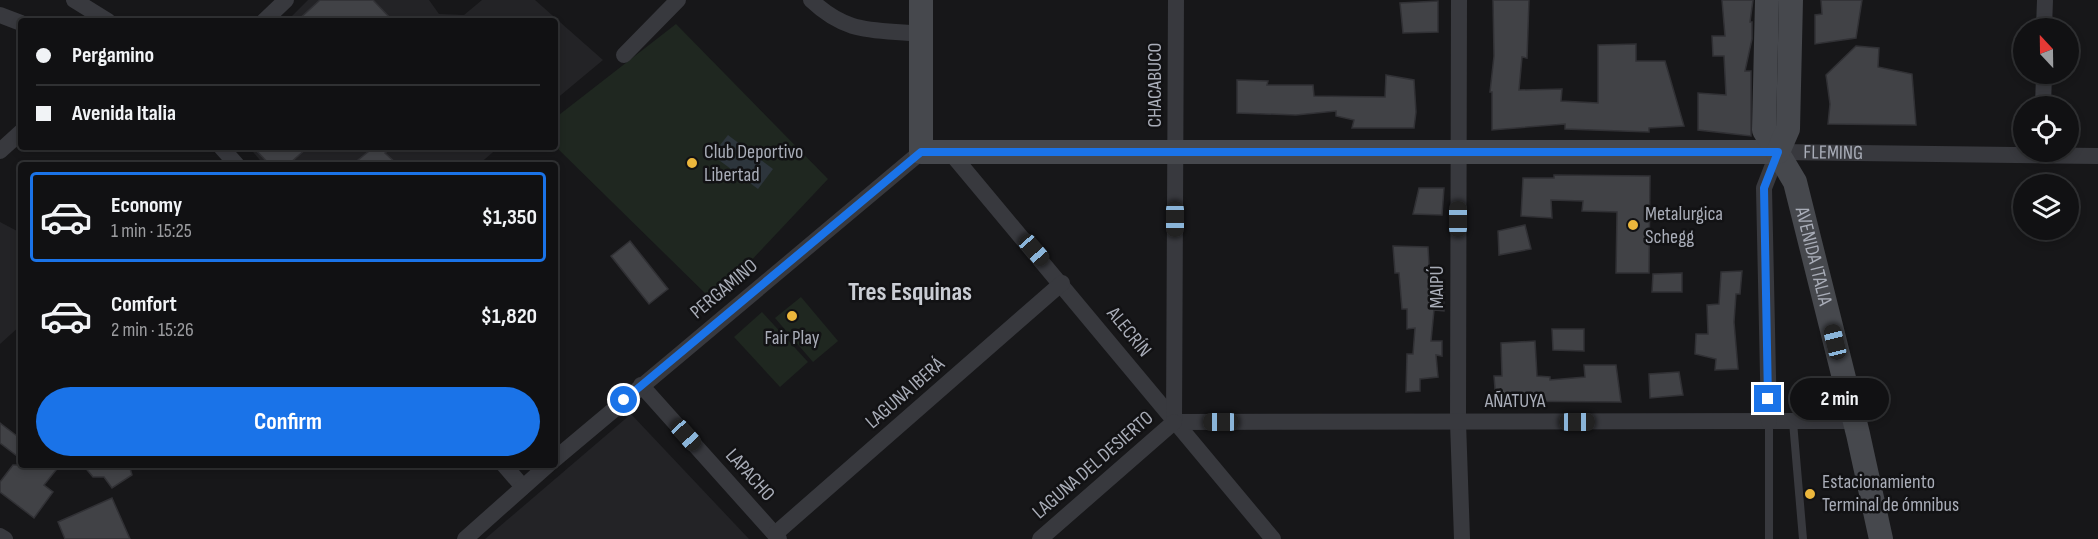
<!DOCTYPE html>
<html lang="en">
<head>
<meta charset="utf-8">
<style>
	:root { --surface:#111113; --page:#1e1f21; --text:#f1f3f6; --muted:#9c9da0; --line:#303133; --accent:#1a73e8 }
	body { margin:0; font-family:"Sofia Sans Condensed",sans-serif; background:var(--page); color:var(--text); height:100vh; display:flex; flex-direction:column; font-size:22px; white-space:nowrap }
	* { box-sizing:border-box; margin:0 }
	p { font-size:20px; color:var(--muted) }
	.icon { flex:none; width:33px; height:33px; fill:none; stroke:currentColor; stroke-width:2; stroke-linecap:round; stroke-linejoin:round }
	.map { position:relative; flex:1; overflow:hidden }
	.details { position:absolute; left:18px; top:162px; width:540px; height:306px; display:flex; flex-direction:column; background:var(--surface); border-radius:6px; box-shadow:0 3px 9px #0003,0 0 0 2px var(--line) }
	.details>* { flex:none }
	.guide { position:absolute; left:18px; top:18px; width:540px; height:132px; border-radius:6px; box-shadow:0 3px 9px #0003,0 0 0 2px var(--line); display:grid; align-content:center; height:132px; padding:0 18px; background:var(--surface) }
	.needle { width:39px; rotate:338deg }
	.buttons { position:absolute; left:2013px; top:18px; display:grid; gap:12px }
	.buttons a { display:grid; place-items:center; width:66px; height:66px; border-radius:50%; background:var(--surface); box-shadow:0 3px 9px #0003,0 0 0 2px var(--line); font-size:30px }
	.end { position:absolute; width:27px; height:27px; margin:-14px; border:8px solid #1a73e8; background:#fff; box-shadow:0 0 0 3px #fff }
	.from { border-radius:50% }
	.bubble { position:absolute; height:42px; border-radius:21px; background:var(--surface); box-shadow:0 3px 9px #0003,0 0 0 2px var(--line); font-size:20px; font-weight:700; line-height:42px; text-align:center }
	.car { position:absolute; width:18px; height:36px; margin:-18px -9px; border-radius:8px; box-shadow:0 0 4px 2px #0007; background:linear-gradient(#222 24%,#8ab4d8 0 40%,#222 0 76%,#8ab4d8 0 86%,#222 0) }
	.guide b { display:flex; align-items:center; gap:21px; height:57px; font-size:22px }
	.guide b+b { border-top:2px solid var(--line) }
	.guide i { width:15px; height:15px; background:var(--text) }
	ul { padding:10px 0 0; list-style:none }
	li { display:flex; align-items:center; gap:18px; height:90px; margin:0 12px 9px; padding:0 6px; border:3px solid transparent; border-radius:6px }
	li div { flex:1 }
	li b { display:block; font-size:22px }
	li em { font-style:normal; font-weight:700 }
	li.selected { border-color:var(--accent) }
	li>.icon { width:54px; height:54px; stroke-width:1.5 }
	.action { display:flex; gap:12px; margin-top:auto; padding:12px 18px }
	.action a { flex:1; height:69px; border-radius:36px; background:var(--accent); color:#fff; font-size:24px; font-weight:700; line-height:69px; text-align:center }
	.map>svg:first-child { display:block }
	.built { fill:#232326 }
	.green { fill:#1f2720 }
	.water { fill:#2d353c }
	.building { fill:#414246; stroke:#313135; stroke-width:1.5 }
	.lines { fill:none; stroke-linecap:round; stroke-linejoin:round }
	.lane { stroke:#38393e; stroke-width:8 }
	.street { stroke:#38393e; stroke-width:16 }
	.secondary { stroke:#46484d; stroke-width:24 }
	.route { stroke:#1a73e8; stroke-width:8 }
	.poi-dot { fill:#ecb73c; stroke:#121214; stroke-width:2 }
	.labels { text-anchor:middle; dominant-baseline:central; stroke-width:5; stroke-linejoin:round; paint-order:stroke }
	.street-label { font-size:20px; fill:#a9adb8; stroke:#121214 }
	.poi-label { font-size:20px; fill:#a9adb8; stroke:#121214; text-anchor:start }
	.district-label { font-size:26px; font-weight:bold; fill:#cacdd4; stroke:#121214 }
</style>
</head>
<body>
<div class="map">
<svg width="2098" height="539" viewBox="0 0 2098 539">
	<rect width="100%" height="100%" fill="#171719"/>
	<g class="built">
		<polygon points="308,0 429,0 439,14 464,15 482,0 535,0 603,60 555,100 555,21 287,21"/>
		<polygon points="249,147 499,147 478,165 264,165"/>
		<polygon points="0,222 21,233 21,325 0,344"/>
		<polygon points="631,414 749,539 485,539"/>
	</g>
	<g class="green">
		<polygon points="676,24 828,179 713,301 555,146 555,118"/>
		<polygon points="801,297 838,341 813,362 775,318"/>
		<polygon points="762,312 808,362 780,387 734,337"/>
	</g>
	<polygon class="water" points="728,135 773,169 758,189 712,155"/>
	<g class="building">
		<polygon points="320,0 373,0 393,21 297,21"/>
		<polygon points="1493,0 1529,0 1527,58 1522,57 1519,90 1562,89 1561,101 1598,103 1598,45 1636,44 1636,61 1665,61 1684,126 1649,128 1649,132 1565,129 1565,124 1492,130 1492,92 1490,92 1494,56"/>
		<polygon points="1722,0 1753,0 1750,22 1752,22 1752,39 1745,71 1751,71 1751,136 1698,130 1698,93 1726,95 1724,56 1713,56 1712,36 1725,36"/>
		<polygon points="1821,0 1862,0 1856,38 1815,44 1815,15 1822,14"/>
		<polygon points="1438,1 1438,32 1403,33 1400,3"/>
		<polygon points="1856,46 1879,48 1878,67 1912,74 1916,125 1828,124 1830,104 1826,75"/>
		<polygon points="1386,75 1414,80 1416,112 1414,128 1352,128 1354,120 1336,116 1336,111 1296,115 1237,113 1237,80 1268,81 1267,85 1313,85 1314,96 1385,97"/>
		<polygon points="253,147 308,147 288,165 270,165"/>
		<polygon points="374,147 393,147 385,153 398,165 352,165"/>
		<polygon points="1554,175 1650,176 1649,273 1616,273 1617,212 1582,211 1583,201 1551,200 1552,218 1521,216 1523,178 1554,178"/>
		<polygon points="1419,188 1444,188 1442,215 1413,214"/>
		<polygon points="1525,225 1531,249 1499,255 1498,231"/>
		<polygon points="630,241 668,289 649,304 611,256"/>
		<polygon points="1393,246 1428,247 1430,283 1443,282 1444,311 1434,310 1431,341 1442,341 1442,356 1436,355 1438,377 1420,379 1420,391 1406,392 1407,354 1413,354 1415,328 1407,329 1407,309 1402,309 1399,273 1395,273"/>
		<polygon points="1742,271 1740,294 1736,294 1734,322 1738,369 1715,370 1716,359 1695,354 1696,334 1708,334 1707,305 1719,304 1721,272"/>
		<polygon points="1682,273 1682,292 1652,292 1653,274"/>
		<polygon points="1552,329 1584,329 1584,351 1553,350"/>
		<polygon points="1535,341 1537,376 1550,377 1550,380 1585,377 1584,365 1616,365 1621,402 1496,401 1494,376 1502,376 1501,343"/>
		<polygon points="1679,372 1683,395 1650,398 1649,374"/>
		<polygon points="0,423 21,439 21,459 0,443"/>
		<polygon points="13,465 60,465 44,485 53,492 34,518 0,492 0,482"/>
		<polygon points="83,465 129,465 132,475 112,488 104,477 93,477"/>
		<polygon points="112,498 130,539 65,539 58,522"/>
	</g>
	<g class="lines">
		<g class="lane">
			<polyline points="1769,422 1769,539"/>
			<polyline points="1793,422 1803,539"/>
		</g>
		<g class="street">
			<polyline points="74,0 108,21"/>
			<path d="M811,0C848,35 873,29 921,34"/>
			<polyline points="1459,0 1458,422 1462,539"/>
			<polyline points="0,15 21,23"/>
			<polyline points="264,21 286,0"/>
			<polyline points="2044,28 2045,0"/>
			<polyline points="624,55 678,0"/>
			<polyline points="2043,106 2044,74"/>
			<polyline points="221,147 237,165"/>
			<polyline points="0,151 21,132"/>
			<polyline points="950,152 1273,539"/>
			<polyline points="641,385 779,539"/>
			<polyline points="1174,422 1855,421"/>
			<polyline points="1174,422 1176,0"/>
			<path id="s1" d="M1769,422L1764,188L1778,152L2098,156"/>
			<polyline points="555,459 921,152"/>
			<polyline points="504,465 523,487"/>
			<polyline points="775,534 1062,283"/>
			<polyline points="0,536 5,539"/>
			<polyline points="465,539 548,465"/>
			<polyline points="1040,539 1174,422"/>
		</g>
		<g class="secondary">
			<polyline points="921,0 921,152 1778,152"/>
			<path id="s2" d="M1767,0L1764,130L1795,182L1858,434L1881,539"/>
			<polyline points="1778,152 1788,129 1791,0"/>
		</g>
	</g>
	<g class="lines">
		<polyline class="route" points="624,400 921,152 1778,152 1764,188 1768,399"/>
	</g>
	<g class="poi-dot">
		<circle cx="692" cy="163" r="6"/>
		<circle cx="1633" cy="225" r="6"/>
		<circle cx="792" cy="316" r="6"/>
		<circle cx="1810" cy="494" r="6"/>
	</g>
	<g class="labels">
		<g class="street-label">
			<text transform="translate(1155 85) rotate(-90)">CHACABUCO</text>
			<text stroke="none"><textPath href="#s1" startOffset="328">FLEMING</textPath></text>
			<text stroke="none"><textPath href="#s2" startOffset="267">AVENIDA ITALIA</textPath></text>
			<text transform="translate(1437 287) rotate(-90)">MAIPÚ</text>
			<text transform="translate(724 289) rotate(-40)">PERGAMINO</text>
			<text transform="translate(1129 332) rotate(51)">ALECRÍN</text>
			<text transform="translate(905 393) rotate(-41)">LAGUNA IBERÁ</text>
			<text x="1515" y="401">AÑATUYA</text>
			<text transform="translate(1093 465) rotate(-41)">LAGUNA DEL DESIERTO</text>
			<text transform="translate(750 475) rotate(48)">LAPACHO</text>
		</g>
		<g class="poi-label">
			<text x="704" y="152">Club Deportivo<tspan x="704" dy="23">Libertad</tspan></text>
			<text x="1645" y="214">Metalurgica<tspan x="1645" dy="23">Schegg</tspan></text>
			<text x="792" y="338" text-anchor="middle">Fair Play</text>
			<text x="1822" y="482">Estacionamiento<tspan x="1822" dy="23">Terminal de ómnibus</tspan></text>
		</g>
		<g class="district-label">
			<text x="910" y="292">Tres Esquinas</text>
		</g>
	</g>
</svg>
<div class="buttons">
<a><svg class="needle" viewBox="-14 -14 28 28"><path d="M0-13l5 13h-10z" fill="#e53935"/><path d="M0 13l5-13h-10z" fill="#9c9da0"/></svg></a>
<a><svg class="icon" aria-label="locate" viewBox="0 0 24 24"><circle cx="12" cy="12" r="6"/><path d="M12 2v4M12 18v4M2 12h4M18 12h4"/></svg></a>
<a><svg class="icon" aria-label="layers" viewBox="0 0 24 24"><path d="M12 4l9 5-9 5-9-5zM3 14l9 5 9-5"/></svg></a>
</div>
<i class="end from" style="left:624px;top:400px"></i>
<i class="end" style="left:1768px;top:399px"></i>
<div class="bubble" style="left:1790px;top:378px;width:99px">2 min</div>
<i class="car" style="left:1175px;top:219px;rotate:180deg"></i>
<i class="car" style="left:1458px;top:219px;rotate:0deg"></i>
<i class="car" style="left:1034px;top:250px;rotate:139deg"></i>
<i class="car" style="left:1835px;top:342px;rotate:346deg"></i>
<i class="car" style="left:1221px;top:422px;rotate:270deg"></i>
<i class="car" style="left:1577px;top:422px;rotate:90deg"></i>
<i class="car" style="left:686px;top:435px;rotate:138deg"></i>
<div class="guide">
<b><i class="from"></i>Pergamino</b>
<b><i></i>Avenida Italia</b>
</div>
<section class="details">
<ul>
<li class="selected"><svg class="icon" aria-label="car" viewBox="0 0 24 24"><path d="M5 17H2v-5l4-1 3-4h7l3 4 3 1v5h-3M9 17h6M6 11h13"/><circle cx="7" cy="17" r="2"/><circle cx="17" cy="17" r="2"/></svg><div><b>Economy</b><p>1 min · 15:25</p></div><em>$1,350</em></li>
<li><svg class="icon" aria-label="car" viewBox="0 0 24 24"><path d="M5 17H2v-5l4-1 3-4h7l3 4 3 1v5h-3M9 17h6M6 11h13"/><circle cx="7" cy="17" r="2"/><circle cx="17" cy="17" r="2"/></svg><div><b>Comfort</b><p>2 min · 15:26</p></div><em>$1,820</em></li>
</ul>
<div class="action"><a>Confirm</a></div>
</section>
</div>
</body>
</html>
